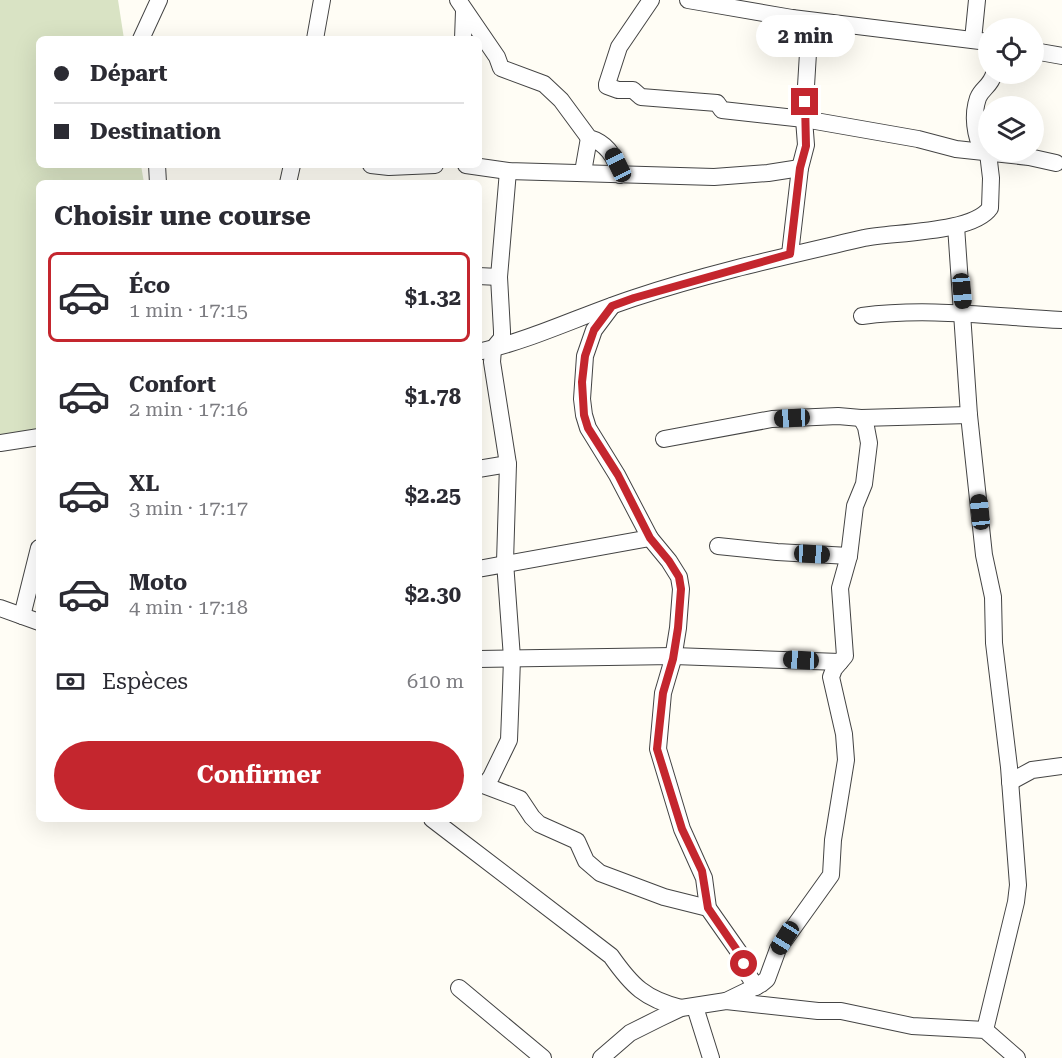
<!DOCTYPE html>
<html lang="fr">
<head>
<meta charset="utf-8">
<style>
	:root { --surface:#fff; --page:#f2f2f3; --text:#2b2b33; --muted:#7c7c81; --line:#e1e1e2; --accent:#c4262e }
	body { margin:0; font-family:"Roboto Serif",serif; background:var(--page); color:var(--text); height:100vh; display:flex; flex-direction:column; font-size:22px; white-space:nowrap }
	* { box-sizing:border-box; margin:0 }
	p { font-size:20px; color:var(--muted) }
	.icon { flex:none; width:33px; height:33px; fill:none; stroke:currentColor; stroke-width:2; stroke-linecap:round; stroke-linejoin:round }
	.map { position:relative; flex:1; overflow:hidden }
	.panel { position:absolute; left:36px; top:180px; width:446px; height:642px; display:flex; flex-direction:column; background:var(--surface); border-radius:9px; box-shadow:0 6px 24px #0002 }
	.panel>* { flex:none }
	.guide { position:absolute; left:36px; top:36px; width:446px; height:132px; border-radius:9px; box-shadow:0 6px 24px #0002; display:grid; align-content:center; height:132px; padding:0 18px; background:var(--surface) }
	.tools { position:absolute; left:978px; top:18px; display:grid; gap:12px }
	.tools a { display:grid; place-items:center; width:66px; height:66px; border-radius:50%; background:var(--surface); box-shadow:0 6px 24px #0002; font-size:30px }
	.end { position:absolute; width:27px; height:27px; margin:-14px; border:8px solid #c4262e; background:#fff; box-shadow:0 0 0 3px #fff }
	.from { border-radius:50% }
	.bubble { position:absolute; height:42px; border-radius:21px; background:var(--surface); box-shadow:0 6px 24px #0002; font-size:20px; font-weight:700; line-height:42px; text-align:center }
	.car { position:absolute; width:18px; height:36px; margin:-18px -9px; border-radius:8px; box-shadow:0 0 4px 2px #0007; background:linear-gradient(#222 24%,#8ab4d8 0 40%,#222 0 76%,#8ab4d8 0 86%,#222 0) }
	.guide b { display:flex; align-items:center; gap:21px; height:57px; font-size:22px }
	.guide b+b { border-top:2px solid var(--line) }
	.guide i { width:15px; height:15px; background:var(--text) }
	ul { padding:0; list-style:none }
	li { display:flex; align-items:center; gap:18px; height:90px; margin:0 12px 9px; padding:0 6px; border:3px solid transparent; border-radius:9px }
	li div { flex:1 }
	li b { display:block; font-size:22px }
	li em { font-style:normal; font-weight:700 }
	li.selected { border-color:var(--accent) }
	li>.icon { width:54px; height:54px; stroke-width:1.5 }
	h2 { padding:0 18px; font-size:27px; line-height:72px }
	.pay { display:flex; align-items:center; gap:15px; height:66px; padding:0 18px; font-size:22px }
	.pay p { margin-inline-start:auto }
	.button { display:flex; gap:12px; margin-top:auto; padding:12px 18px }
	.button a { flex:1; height:69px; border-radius:36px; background:var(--accent); color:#fff; font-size:24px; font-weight:700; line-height:69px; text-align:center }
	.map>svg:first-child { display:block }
	.cemetery { fill:#d9e3c4 }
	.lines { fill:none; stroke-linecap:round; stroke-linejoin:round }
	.minor-casing { stroke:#444; stroke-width:18 }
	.minor { stroke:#fff; stroke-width:16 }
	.route { stroke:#c4262e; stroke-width:8 }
</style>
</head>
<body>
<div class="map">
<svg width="1062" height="1058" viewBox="0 0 1062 1058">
	<rect width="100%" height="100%" fill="#fffdf5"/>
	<polygon class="cemetery" points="0,0 118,0 124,39 39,39 39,165 141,165 144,183 39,183 39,430 0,440"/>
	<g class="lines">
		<defs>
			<g id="minor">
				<path d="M458,0L497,57L501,68L544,84L561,100L589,138C607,143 616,158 620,175"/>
				<polyline points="651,0 619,47 607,84 607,86 618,90 633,90 641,97 717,103 722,110 804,119 918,139 956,149 1029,157 1056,163"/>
				<polyline points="688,0 792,18 988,42"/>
				<polyline points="141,39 159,0"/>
				<polyline points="315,39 322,0"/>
				<polyline points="463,39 464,11"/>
				<polyline points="973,40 977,0"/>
				<polyline points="1034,51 1062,56"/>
				<path d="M983,151C975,136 972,115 978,98C982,88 990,87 994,74"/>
				<polyline points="157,165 158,183"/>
				<polyline points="371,165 389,167 435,165"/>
				<polyline points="466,165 508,171 714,177 768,173 800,168"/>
				<polyline points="583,172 589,138"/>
				<polyline points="288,183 292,165"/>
				<polyline points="956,226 969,415 984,555 993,597 994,643 1009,767 1018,885 1016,902 985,1030"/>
				<polyline points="790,254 800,168 806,145 804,119 808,53 805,37 800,27 792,18"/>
				<polyline points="478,276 499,277"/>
				<polyline points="612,306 594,330 585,356 582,399 584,415 588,428 617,475 650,538 669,561 679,577 681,589 678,628 673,659 663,693 658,749 682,829 704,878 708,908 741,955 749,976 756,987"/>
				<path d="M862,316C929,307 995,317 1062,320"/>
				<path d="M478,352C532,340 582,315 634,298C709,273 787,256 864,238C894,232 973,233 990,208L991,178L988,153"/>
				<polyline points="664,439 772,419 838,416 861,418 969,415"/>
				<polyline points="0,443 39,437"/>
				<polyline points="478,469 508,464"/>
				<polyline points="718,546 777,552 849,556"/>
				<polyline points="478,569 650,538"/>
				<polyline points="0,608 39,622"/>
				<polyline points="22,616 39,548"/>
				<polyline points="478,659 674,656 840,662"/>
				<polyline points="1010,782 1032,770 1062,766"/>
				<polyline points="478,783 520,799 532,817 539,824 577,841 586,861 600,873 664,897 708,908"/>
				<polyline points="485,785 491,777 509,740 511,688 512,658 505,562 508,464 492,362 493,349 502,338 502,331 499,277 508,171"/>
				<path d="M432,819L611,956C632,986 645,999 681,1008"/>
				<polyline points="459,988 543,1058"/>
				<polyline points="726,1001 761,984 767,979 778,949 831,875 833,840 846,760 844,734 831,677 834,669 845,656 840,588 849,556 855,506 864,484 869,443 866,427 861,418"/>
				<polyline points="695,1007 711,1058"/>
				<polyline points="601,1058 630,1033 660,1018 681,1008 726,1001 818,1011 841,1011 912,1026 985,1030 1017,1058"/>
			</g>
		</defs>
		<use href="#minor" class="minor-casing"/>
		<use href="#minor" class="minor"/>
	</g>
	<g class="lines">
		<polyline class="route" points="744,964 741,956 708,908 702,871 682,829 657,749 663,693 673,659 678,628 681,589 679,577 669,561 650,538 618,475 588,428 584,415 582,382 585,356 594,330 612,306 634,298 790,254 800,168 806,146 805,102"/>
	</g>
</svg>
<div class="tools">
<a><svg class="icon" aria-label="locate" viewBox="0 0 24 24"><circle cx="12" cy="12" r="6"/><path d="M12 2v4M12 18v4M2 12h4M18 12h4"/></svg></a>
<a><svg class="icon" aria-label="layers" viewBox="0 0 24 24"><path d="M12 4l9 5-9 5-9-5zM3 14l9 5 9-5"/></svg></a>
</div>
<i class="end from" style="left:744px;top:964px"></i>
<i class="end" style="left:805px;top:102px"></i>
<div class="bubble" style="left:756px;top:15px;width:99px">2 min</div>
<i class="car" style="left:618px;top:165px;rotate:334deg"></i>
<i class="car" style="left:962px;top:291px;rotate:175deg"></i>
<i class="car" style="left:792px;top:418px;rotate:267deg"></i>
<i class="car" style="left:980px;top:512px;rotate:354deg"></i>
<i class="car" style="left:812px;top:554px;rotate:93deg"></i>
<i class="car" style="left:801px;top:660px;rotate:273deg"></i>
<i class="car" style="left:785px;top:938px;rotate:212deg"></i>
<div class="guide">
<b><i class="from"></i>Départ</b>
<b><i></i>Destination</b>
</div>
<section class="panel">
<h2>Choisir une course</h2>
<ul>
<li class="selected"><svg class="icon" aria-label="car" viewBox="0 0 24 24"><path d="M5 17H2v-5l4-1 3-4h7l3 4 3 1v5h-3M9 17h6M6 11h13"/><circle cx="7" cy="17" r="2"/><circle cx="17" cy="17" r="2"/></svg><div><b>Éco</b><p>1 min · 17:15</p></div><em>$1.32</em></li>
<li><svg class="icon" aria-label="car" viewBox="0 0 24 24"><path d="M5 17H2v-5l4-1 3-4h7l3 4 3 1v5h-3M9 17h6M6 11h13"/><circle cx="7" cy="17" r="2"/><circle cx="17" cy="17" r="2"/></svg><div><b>Confort</b><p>2 min · 17:16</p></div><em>$1.78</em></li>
<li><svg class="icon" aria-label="car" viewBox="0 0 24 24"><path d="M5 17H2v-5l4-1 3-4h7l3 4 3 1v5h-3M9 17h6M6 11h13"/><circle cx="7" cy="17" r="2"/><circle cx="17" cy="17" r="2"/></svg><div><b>XL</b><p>3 min · 17:17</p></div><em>$2.25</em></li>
<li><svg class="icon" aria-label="car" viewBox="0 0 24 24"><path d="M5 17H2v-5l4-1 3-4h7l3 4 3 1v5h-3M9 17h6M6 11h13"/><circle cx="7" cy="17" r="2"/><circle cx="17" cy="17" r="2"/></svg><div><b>Moto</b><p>4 min · 17:18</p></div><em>$2.30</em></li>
</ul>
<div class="pay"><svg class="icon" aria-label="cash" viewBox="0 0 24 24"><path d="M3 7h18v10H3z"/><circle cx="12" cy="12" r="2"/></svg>Espèces<p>610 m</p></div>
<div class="button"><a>Confirmer</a></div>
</section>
</div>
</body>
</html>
